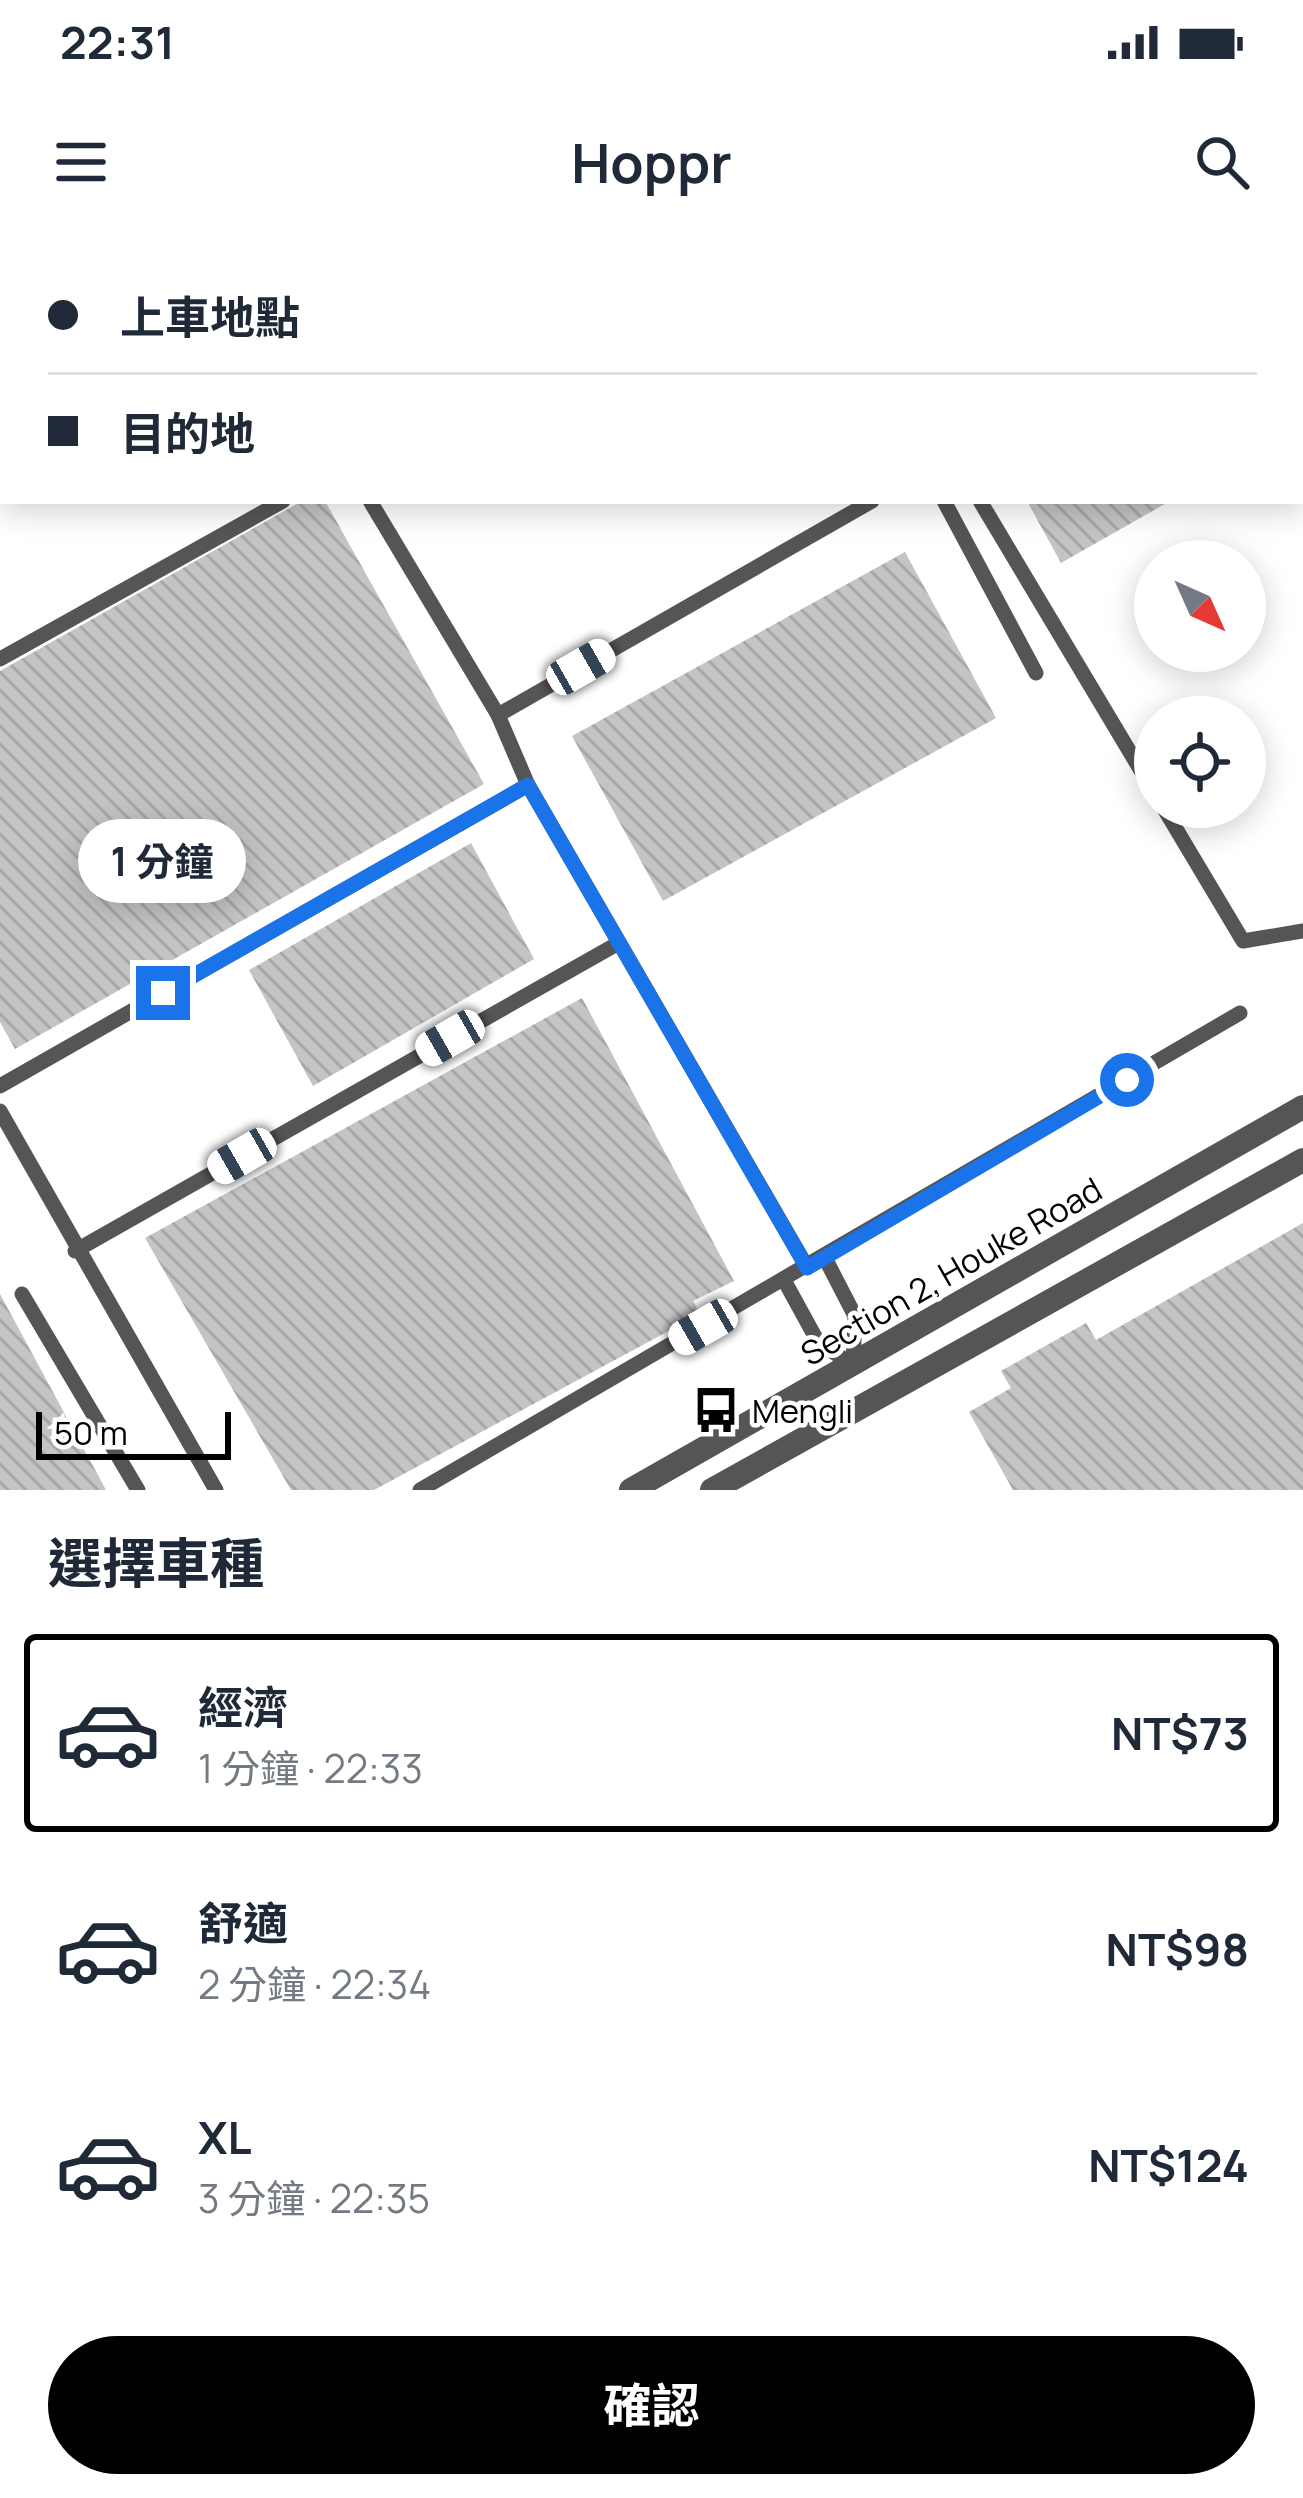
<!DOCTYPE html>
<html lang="zh-TW">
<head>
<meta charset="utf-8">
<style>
	:root { --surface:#fff; --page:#f2f2f3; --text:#1f2937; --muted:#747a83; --line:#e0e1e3; --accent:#000 }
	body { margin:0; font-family:Manrope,"Noto Sans TC",sans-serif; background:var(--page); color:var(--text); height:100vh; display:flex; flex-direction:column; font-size:45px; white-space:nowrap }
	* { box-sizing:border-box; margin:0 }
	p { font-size:39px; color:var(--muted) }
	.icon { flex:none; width:66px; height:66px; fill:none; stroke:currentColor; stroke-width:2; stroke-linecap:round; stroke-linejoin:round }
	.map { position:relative; height:1250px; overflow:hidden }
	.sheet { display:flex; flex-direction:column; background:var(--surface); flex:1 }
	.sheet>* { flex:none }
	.hud { position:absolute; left:0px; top:0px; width:1305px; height:264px; box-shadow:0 6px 30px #0003; display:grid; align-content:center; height:264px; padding:0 48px; background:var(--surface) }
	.needle { width:78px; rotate:135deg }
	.tools { position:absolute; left:1134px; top:300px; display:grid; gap:24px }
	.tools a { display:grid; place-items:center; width:132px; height:132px; border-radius:50%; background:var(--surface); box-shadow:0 6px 30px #0003; font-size:60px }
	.scale { position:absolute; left:36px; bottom:30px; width:195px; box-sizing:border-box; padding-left:12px; border:6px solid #000; border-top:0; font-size:33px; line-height:42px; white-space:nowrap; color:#000; -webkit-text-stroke:9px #fff; paint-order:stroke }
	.end { position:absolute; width:54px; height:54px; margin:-27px; border:15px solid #1a73e8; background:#fff; box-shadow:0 0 0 6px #fff }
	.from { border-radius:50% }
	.bubble { position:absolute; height:84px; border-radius:42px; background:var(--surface); box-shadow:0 6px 30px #0003; font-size:39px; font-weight:700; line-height:84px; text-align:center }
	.car { position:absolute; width:36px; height:72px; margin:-36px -18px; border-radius:15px; box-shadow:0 0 9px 3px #0007; background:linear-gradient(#fff 24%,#345 0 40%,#fff 0 76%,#345 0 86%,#fff 0) }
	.hud b { display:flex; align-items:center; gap:42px; height:114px; font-size:45px }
	.hud b+b { border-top:3px solid var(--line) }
	.hud i { width:30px; height:30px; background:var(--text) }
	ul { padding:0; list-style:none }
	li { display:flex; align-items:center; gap:36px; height:198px; margin:0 24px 18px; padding:0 24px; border:6px solid transparent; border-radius:12px }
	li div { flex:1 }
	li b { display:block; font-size:45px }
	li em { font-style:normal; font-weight:700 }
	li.current { border-color:var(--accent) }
	li>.icon { width:108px; height:108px; stroke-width:1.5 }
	h2 { padding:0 48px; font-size:54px; line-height:144px }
	.button { display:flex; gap:24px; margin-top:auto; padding:24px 48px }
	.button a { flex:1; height:138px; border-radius:72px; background:var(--accent); color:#fff; font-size:48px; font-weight:700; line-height:138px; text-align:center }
	.status { display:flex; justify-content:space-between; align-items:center; height:84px; padding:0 60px; background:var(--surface); direction:ltr }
	.status svg { height:33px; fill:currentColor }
	header { display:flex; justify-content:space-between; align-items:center; height:156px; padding:0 48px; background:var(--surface); font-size:54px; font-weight:700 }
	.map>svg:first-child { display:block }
	.building { fill:url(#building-back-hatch) }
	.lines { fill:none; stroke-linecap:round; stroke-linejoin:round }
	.service { stroke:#555; stroke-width:15 }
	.tertiary { stroke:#555; stroke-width:24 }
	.route { stroke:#1a73e8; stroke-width:15 }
	.labels { text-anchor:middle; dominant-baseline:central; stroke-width:9; stroke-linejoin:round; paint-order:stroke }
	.street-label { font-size:33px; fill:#000; stroke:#fff }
	.poi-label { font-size:33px; fill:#000; stroke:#fff; text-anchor:start }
</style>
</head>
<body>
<div class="status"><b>22:31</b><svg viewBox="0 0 49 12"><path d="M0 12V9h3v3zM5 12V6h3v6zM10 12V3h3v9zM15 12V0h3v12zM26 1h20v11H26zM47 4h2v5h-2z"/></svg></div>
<header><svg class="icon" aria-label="menu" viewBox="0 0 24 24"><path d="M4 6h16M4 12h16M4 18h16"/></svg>Hoppr<svg class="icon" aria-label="search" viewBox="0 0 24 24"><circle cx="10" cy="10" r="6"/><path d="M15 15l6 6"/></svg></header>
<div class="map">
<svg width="1303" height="1250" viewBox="0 0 1303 1250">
	<defs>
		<pattern id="building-back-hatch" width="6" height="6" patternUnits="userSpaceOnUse" patternTransform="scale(3)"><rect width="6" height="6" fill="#c4c4c4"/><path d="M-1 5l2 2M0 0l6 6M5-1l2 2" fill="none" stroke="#a7a7a7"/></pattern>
	</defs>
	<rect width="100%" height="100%" fill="#fff"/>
	<g class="building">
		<polygon points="302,261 325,261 484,544 15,809 0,782 0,431"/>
		<polygon points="1027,261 1170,261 1061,323"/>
		<polygon points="905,312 996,478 663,661 572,496"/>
		<polygon points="471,603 534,719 313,846 249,730"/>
		<polygon points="582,758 734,1041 693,1061 700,1074 374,1250 291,1250 145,998"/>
		<polygon points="1303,983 1303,1250 1013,1250 969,1172 1011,1148 1001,1131 1086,1083 1096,1100"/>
		<polygon points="0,1054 106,1250 0,1250"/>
	</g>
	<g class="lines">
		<g class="service">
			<polyline points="150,0 151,3"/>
			<polyline points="788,0 792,3"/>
			<polyline points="516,3 521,0"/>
			<polyline points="735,3 743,0"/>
			<polyline points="1086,3 1091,0"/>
			<polyline points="370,261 498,475 528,545 807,1027"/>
			<polyline points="944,261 1036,433"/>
			<polyline points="980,261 1155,554"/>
			<polyline points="0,419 283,261"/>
			<polyline points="498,475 872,261"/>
			<polyline points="1163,567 1243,701 1303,691"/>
			<polyline points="0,846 528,545"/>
			<polyline points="0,871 216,1250"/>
			<polyline points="75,1011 617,704"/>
			<polyline points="825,1018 855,1076 853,1125"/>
			<polyline points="784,1040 818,1102 853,1125"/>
			<polyline points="22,1054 138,1250"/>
			<polyline points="420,1250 1240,773"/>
		</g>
		<g class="tertiary">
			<polyline points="631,1250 1303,867"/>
			<polyline points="712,1250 1303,920"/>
		</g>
	</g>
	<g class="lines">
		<polyline class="route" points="163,753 528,545 807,1028 1127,840"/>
	</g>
	<defs>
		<symbol id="bus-bare" viewBox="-9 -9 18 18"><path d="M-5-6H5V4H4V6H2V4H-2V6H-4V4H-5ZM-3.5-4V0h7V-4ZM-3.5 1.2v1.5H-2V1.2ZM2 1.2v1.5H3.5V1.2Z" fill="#000" stroke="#fff" stroke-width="2.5" paint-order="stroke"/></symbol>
	</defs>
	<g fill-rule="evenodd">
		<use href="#bus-bare" x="683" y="1137" width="66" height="66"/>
	</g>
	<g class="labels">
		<g class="street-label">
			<text transform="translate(951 1031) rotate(-30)">Section 2, Houke Road</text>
		</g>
		<g class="poi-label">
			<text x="752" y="1170">Mengli</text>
		</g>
	</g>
</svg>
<div class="tools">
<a><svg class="needle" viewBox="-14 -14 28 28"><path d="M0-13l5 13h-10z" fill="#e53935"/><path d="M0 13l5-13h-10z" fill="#747a83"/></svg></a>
<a><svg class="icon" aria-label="locate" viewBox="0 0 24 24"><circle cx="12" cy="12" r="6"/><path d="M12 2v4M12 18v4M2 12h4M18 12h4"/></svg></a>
</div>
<div class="scale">50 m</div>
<i class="end from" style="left:1127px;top:840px"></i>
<i class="end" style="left:163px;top:753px"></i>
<div class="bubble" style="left:78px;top:579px;width:168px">1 分鐘</div>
<i class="car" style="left:581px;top:427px;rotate:60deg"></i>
<i class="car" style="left:450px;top:798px;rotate:240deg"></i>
<i class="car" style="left:242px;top:916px;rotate:240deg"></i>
<i class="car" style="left:703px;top:1087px;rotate:240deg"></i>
<div class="hud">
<b><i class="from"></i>上車地點</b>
<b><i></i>目的地</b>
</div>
</div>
<section class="sheet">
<h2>選擇車種</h2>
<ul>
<li class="current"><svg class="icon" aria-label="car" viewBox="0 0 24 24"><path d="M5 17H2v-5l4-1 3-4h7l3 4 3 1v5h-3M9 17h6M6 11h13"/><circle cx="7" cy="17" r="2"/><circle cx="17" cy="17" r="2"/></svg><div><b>經濟</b><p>1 分鐘 · 22:33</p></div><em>NT$73</em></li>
<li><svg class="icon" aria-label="car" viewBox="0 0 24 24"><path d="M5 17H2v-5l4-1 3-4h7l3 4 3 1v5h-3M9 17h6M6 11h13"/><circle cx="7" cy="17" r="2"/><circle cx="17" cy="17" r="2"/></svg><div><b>舒適</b><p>2 分鐘 · 22:34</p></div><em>NT$98</em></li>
<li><svg class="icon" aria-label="car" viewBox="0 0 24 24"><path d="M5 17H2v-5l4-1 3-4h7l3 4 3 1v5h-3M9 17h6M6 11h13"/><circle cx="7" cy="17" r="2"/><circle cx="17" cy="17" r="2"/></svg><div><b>XL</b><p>3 分鐘 · 22:35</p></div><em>NT$124</em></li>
</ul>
<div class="button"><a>確認</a></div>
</section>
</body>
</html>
